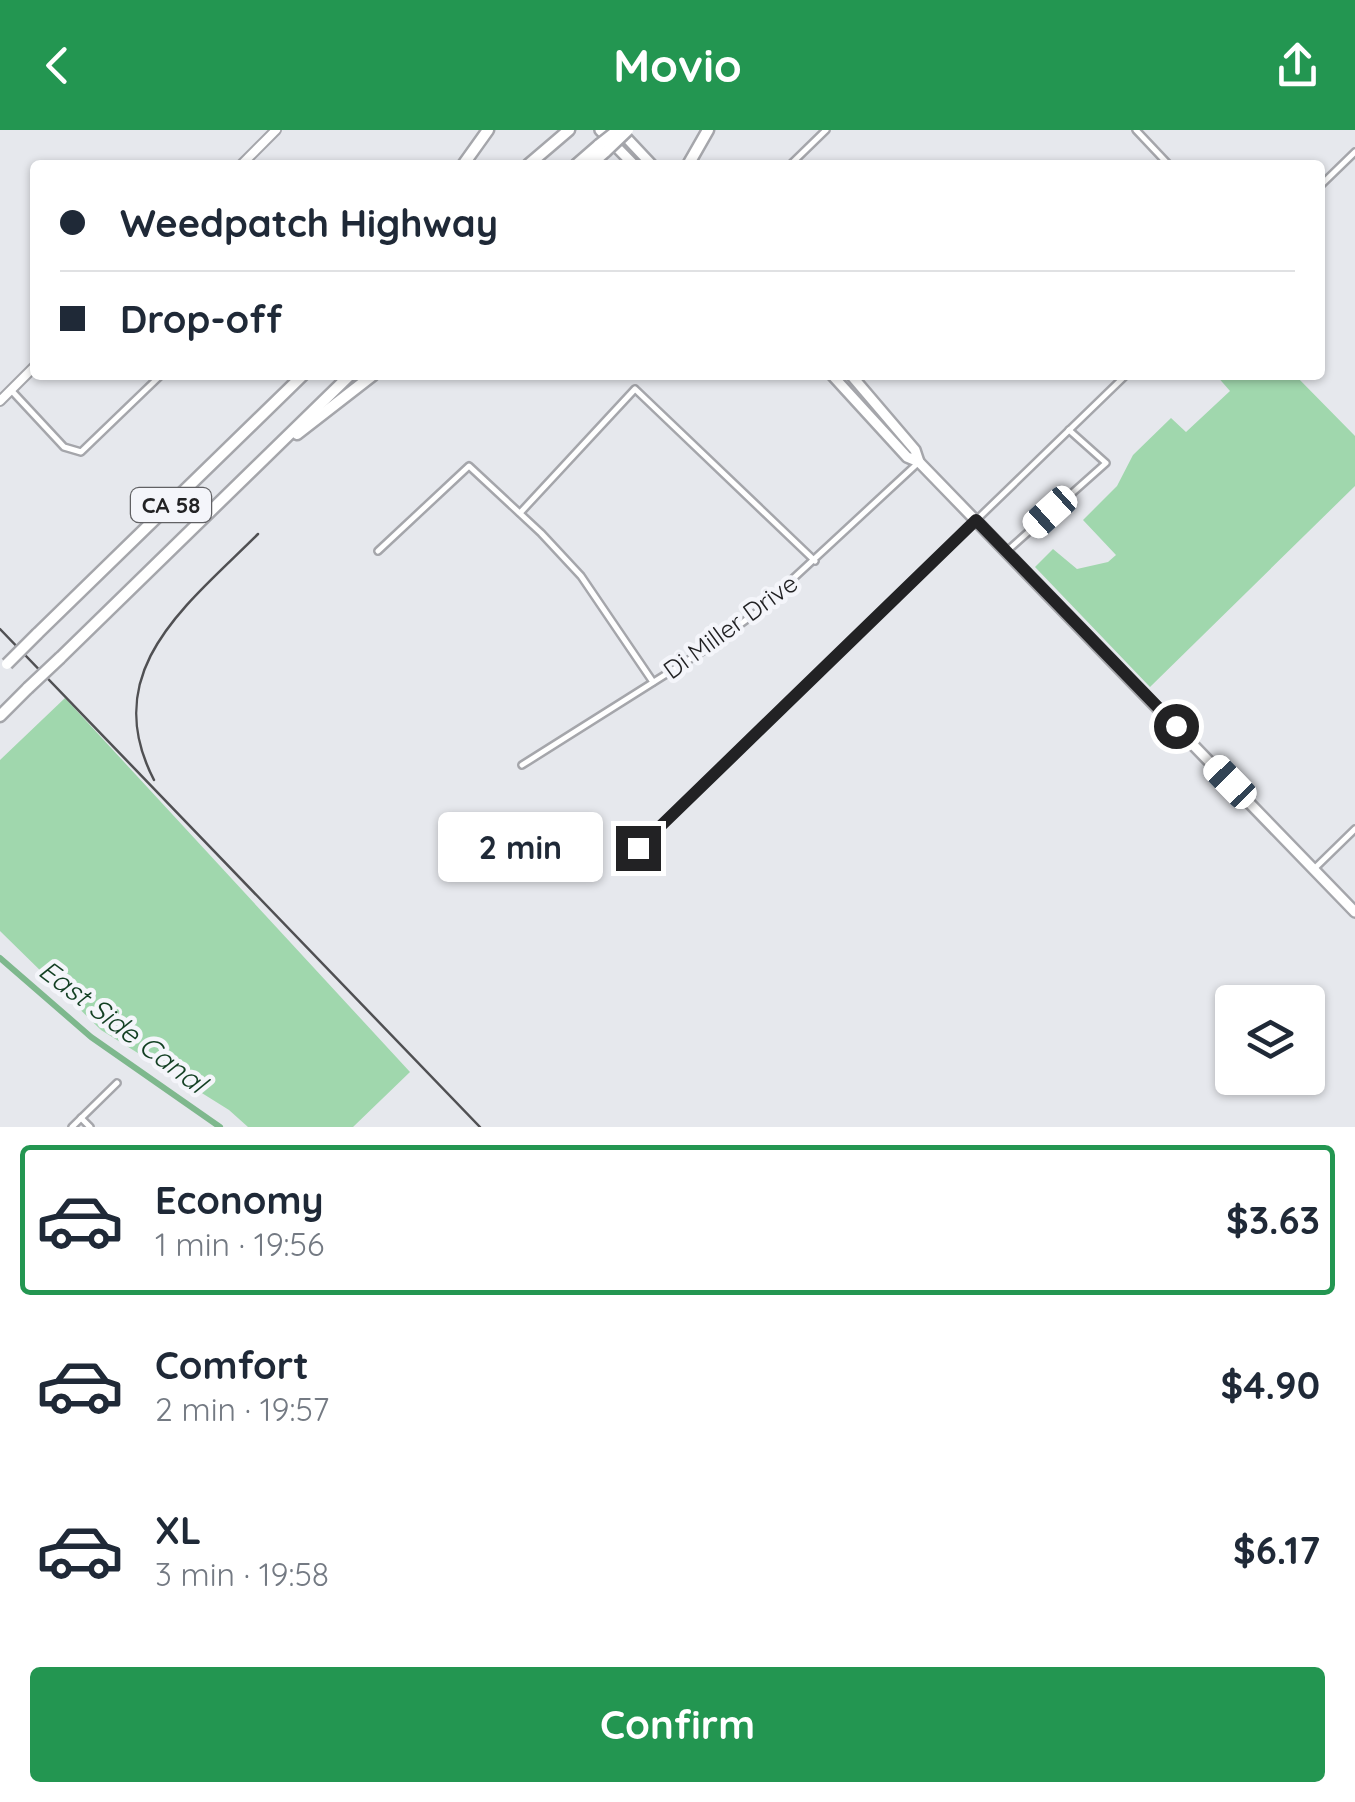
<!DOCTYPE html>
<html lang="en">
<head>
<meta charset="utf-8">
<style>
	:root { --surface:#fff; --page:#f2f2f3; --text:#1f2937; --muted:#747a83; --line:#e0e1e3; --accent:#239651 }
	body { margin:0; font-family:Quicksand,sans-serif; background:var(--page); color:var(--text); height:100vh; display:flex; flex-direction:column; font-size:38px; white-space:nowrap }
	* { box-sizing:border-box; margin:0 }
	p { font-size:32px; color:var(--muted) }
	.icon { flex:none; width:55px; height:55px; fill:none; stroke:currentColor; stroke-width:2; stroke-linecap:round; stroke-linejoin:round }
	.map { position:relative; height:997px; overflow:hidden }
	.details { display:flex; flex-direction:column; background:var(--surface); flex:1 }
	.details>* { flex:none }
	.hud { position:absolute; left:30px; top:30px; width:1295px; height:220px; border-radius:10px; box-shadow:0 2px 8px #0004; display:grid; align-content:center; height:220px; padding:0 30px; background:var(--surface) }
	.controls { position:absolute; left:1215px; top:855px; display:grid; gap:20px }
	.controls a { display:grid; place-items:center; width:110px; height:110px; border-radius:10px; background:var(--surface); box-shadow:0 2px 8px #0004; font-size:50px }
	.end { position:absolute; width:45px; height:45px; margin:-22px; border:12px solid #222224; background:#fff; box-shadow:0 0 0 5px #fff }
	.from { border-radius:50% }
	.bubble { position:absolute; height:70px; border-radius:10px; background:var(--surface); box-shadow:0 2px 8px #0004; font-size:32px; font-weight:800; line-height:70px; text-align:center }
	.car { position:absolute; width:30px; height:60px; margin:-30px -15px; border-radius:12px; box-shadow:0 0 8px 2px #0007; background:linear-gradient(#fff 24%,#345 0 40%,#fff 0 76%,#345 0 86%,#fff 0) }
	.hud b { display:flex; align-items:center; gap:35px; height:95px; font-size:38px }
	.hud b+b { border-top:2px solid var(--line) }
	.hud i { width:25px; height:25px; background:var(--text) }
	ul { padding:18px 0 0; list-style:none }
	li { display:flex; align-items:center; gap:30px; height:150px; margin:0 20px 15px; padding:0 10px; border:5px solid transparent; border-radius:10px }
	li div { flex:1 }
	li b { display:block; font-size:38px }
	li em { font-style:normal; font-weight:800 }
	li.current { border-color:var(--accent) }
	li>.icon { width:90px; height:90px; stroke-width:1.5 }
	.primary-button { display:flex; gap:20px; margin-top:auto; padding:20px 30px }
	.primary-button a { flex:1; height:115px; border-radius:10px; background:var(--accent); color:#fff; font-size:40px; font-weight:800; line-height:115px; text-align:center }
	header { display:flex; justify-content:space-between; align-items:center; height:130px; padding:0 30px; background:var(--accent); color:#fff; font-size:45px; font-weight:800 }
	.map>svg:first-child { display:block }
	.green { fill:#a0d7ad }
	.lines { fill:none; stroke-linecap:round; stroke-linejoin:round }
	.canal { stroke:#7eb88d; stroke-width:6 }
	.street-casing { stroke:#a5a6ab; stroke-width:10 }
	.secondary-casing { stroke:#a5a6ab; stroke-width:12 }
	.primary-casing { stroke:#a5a6ab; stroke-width:14 }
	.highway-casing { stroke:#a5a6ab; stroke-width:15 }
	.street { stroke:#fff; stroke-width:5 }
	.secondary { stroke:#fff; stroke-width:8 }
	.primary { stroke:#fff; stroke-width:9 }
	.highway { stroke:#fff; stroke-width:10 }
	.rail { stroke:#505053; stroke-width:2.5 }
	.highway-bridge-casing { stroke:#a5a6ab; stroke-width:15; stroke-linecap:butt }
	.highway-bridge { stroke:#fff; stroke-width:10 }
	.route { stroke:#222224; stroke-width:12 }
	.labels { text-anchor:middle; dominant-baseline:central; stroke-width:9; stroke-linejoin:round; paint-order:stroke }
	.shield { fill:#f4f5fa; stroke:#616164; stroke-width:2.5 }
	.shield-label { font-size:22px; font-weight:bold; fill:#222224 }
	.street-label { font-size:25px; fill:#222224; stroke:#f4f5fa }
	.water-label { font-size:28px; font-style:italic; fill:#123f22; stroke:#f4f5fa }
</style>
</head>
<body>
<header><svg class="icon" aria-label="back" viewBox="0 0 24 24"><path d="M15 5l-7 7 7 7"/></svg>Movio<svg class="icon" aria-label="share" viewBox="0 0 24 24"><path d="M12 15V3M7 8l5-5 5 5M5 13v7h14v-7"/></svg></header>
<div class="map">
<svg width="1355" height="997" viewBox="0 0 1355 997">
	<rect width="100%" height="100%" fill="#e6e8ed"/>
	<g class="green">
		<polygon points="1216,245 1295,245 1355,306 1355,356 1150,557 1035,437 1053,419 1077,439 1108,432 1116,425 1083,390 1117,356 1133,325 1171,288 1186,302 1230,261"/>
		<polygon points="65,568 410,942 353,997 248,997 229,980 101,900 0,801 0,630"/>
	</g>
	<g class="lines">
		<polyline class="canal" points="0,828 91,907 220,997"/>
		<defs>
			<g id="street">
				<polyline points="1136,0 1169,35"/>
				<polyline points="790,35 826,0"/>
				<polyline points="1320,56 1355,22"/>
				<polyline points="11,260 64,317 81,322 161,245"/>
				<polyline points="520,383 635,259 815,431"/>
				<polyline points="378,421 469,336 541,403 581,446 653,552"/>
				<polyline points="1007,421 1106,333 1069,300"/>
				<polyline points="522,635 706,519 757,482 919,332"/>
				<polyline points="638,718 1126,245"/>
				<polyline points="1314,739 1355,699"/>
				<polyline points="81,988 90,997"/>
				<polyline points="72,997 117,953"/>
			</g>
			<g id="secondary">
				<polyline points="241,35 276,0"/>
				<polyline points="0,271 35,236"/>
			</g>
			<g id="primary">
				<polyline points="600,0 634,35"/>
				<polyline points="620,1 652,35"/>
				<polyline points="832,245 907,327 919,332 1355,782"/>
				<polyline points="851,245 915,320 919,332"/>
			</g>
			<g id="highway">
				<polyline points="463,35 488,0"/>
				<polyline points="528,35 569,0"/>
				<polyline points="576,35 599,15"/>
				<polyline points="590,35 606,21"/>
				<polyline points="688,35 708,0"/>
				<polyline points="297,304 373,245"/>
				<polyline points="37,504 303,245"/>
				<polyline points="60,528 350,245"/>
				<polyline points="0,586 28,558"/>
			</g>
		</defs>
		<use href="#street" class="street-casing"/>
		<use href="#secondary" class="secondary-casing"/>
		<use href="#primary" class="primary-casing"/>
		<use href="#highway" class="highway-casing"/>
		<use href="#street" class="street"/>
		<use href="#secondary" class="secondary"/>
		<use href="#primary" class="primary"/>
		<use href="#highway" class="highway"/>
		<g class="rail">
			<polyline points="0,499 480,997"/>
			<path d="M154,650C97,540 188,474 258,404"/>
		</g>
		<defs>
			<g id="highway-bridge">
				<polyline points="599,15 618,0"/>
				<polyline points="606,21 628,0"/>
				<polyline points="7,534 37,504"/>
				<polyline points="28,558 60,528"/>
			</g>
		</defs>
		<use href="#highway-bridge" class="highway-bridge-casing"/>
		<use href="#highway-bridge" class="highway-bridge"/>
	</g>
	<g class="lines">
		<polyline class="route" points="638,718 976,390 1176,596"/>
	</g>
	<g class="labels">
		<rect class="shield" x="131" y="358" width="80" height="34" rx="8"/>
		<g class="shield-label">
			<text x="171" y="375">CA 58</text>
		</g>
		<g class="street-label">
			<text transform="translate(730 496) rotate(-36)">Di Miller Drive</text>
		</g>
		<g class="water-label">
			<text transform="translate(123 896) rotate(37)">East Side Canal</text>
		</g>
	</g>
</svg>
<div class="controls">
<a><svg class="icon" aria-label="layers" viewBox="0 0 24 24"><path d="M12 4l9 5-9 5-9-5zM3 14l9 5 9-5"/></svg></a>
</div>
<i class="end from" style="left:1176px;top:596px"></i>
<i class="end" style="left:638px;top:718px"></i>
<div class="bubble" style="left:438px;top:682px;width:165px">2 min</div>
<i class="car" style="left:1050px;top:382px;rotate:228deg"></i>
<i class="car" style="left:1230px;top:652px;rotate:316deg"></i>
<div class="hud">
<b><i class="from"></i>Weedpatch Highway</b>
<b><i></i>Drop-off</b>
</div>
</div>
<section class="details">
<ul>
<li class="current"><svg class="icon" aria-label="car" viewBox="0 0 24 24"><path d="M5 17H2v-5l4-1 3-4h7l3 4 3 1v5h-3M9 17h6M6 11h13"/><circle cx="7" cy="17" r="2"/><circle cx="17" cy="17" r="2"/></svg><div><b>Economy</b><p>1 min · 19:56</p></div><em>$3.63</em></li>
<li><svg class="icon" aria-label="car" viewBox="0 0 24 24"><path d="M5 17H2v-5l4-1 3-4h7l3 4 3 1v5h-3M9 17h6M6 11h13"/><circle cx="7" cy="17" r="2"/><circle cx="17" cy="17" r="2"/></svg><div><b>Comfort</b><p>2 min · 19:57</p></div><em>$4.90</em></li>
<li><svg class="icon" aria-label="car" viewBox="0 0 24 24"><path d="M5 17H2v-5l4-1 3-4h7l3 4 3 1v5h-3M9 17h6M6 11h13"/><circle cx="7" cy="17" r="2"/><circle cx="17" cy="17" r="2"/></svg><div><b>XL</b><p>3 min · 19:58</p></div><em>$6.17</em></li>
</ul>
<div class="primary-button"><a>Confirm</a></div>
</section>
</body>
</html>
